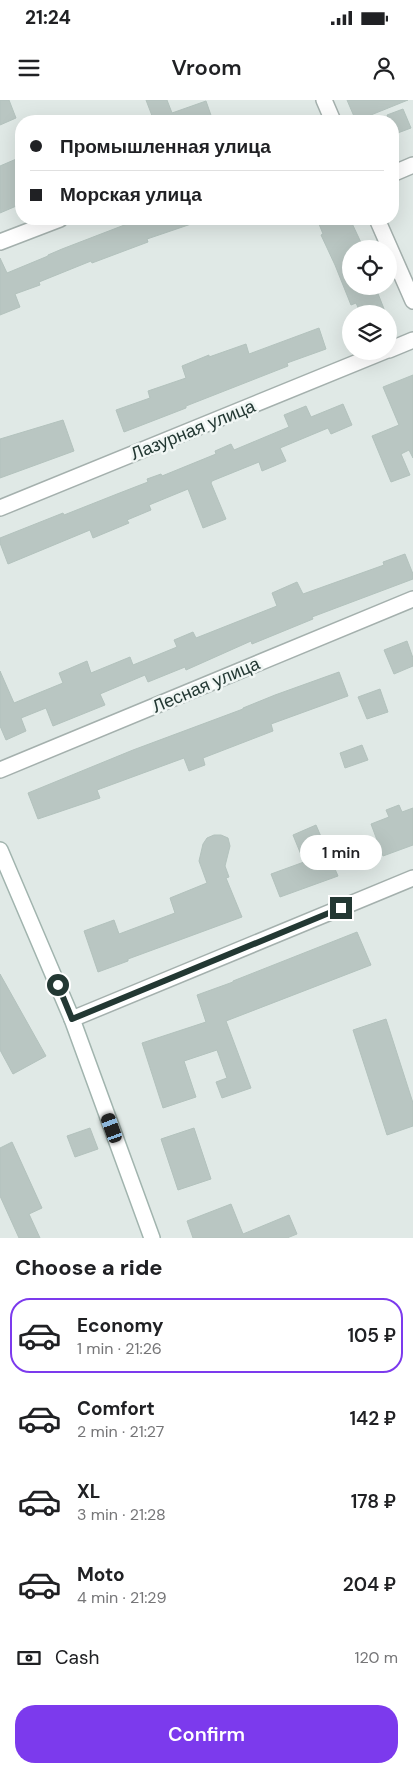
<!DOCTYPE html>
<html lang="en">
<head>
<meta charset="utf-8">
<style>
	:root { --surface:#fff; --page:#f2f2f2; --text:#202124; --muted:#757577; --line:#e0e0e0; --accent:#7c3aed }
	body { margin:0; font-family:"DM Sans",sans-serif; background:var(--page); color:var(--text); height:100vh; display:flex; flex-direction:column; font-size:19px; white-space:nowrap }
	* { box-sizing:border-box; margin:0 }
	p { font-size:16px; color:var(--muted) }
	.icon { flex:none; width:28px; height:28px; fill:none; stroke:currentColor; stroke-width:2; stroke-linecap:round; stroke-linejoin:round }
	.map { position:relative; height:1138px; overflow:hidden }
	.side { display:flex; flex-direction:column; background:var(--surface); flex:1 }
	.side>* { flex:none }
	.top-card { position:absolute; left:15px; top:15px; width:384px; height:110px; border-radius:20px; box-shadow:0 5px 20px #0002; display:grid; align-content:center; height:110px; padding:0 15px; background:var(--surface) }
	.controls { position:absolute; left:342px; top:140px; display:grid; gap:10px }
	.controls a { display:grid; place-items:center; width:55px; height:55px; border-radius:50%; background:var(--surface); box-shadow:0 5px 20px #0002; font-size:25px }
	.end { position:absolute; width:22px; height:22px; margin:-11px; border:6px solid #233833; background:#fff; box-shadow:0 0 0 2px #fff }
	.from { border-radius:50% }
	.bubble { position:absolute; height:35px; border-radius:18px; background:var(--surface); box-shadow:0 5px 20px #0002; font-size:16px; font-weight:600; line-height:35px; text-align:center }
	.car { position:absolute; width:15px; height:30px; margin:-15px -8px; border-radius:6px; box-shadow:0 0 4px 1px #0007; background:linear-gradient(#222 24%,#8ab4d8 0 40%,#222 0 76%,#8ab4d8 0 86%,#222 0) }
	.top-card b { display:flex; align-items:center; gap:18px; height:48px; font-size:19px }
	.top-card b+b { border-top:1px solid var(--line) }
	.top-card i { width:12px; height:12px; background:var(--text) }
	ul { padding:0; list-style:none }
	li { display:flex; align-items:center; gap:15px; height:75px; margin:0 10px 8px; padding:0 5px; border:2px solid transparent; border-radius:20px }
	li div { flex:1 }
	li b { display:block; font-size:19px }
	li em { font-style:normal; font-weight:600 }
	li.current { border-color:var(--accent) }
	li>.icon { width:45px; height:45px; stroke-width:1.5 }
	h2 { padding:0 15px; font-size:22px; line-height:60px }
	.pay { display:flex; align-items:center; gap:12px; height:55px; padding:0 15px; font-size:19px }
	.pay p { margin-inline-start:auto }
	.cta { display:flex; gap:10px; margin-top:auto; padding:10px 15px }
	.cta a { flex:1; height:58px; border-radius:20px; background:var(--accent); color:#fff; font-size:20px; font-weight:600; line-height:58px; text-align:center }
	.status { display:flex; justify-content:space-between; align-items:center; height:35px; padding:0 25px; background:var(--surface); direction:ltr }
	.status svg { height:14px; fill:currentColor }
	header { display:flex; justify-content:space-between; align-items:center; height:65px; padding:0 15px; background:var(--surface); font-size:22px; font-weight:600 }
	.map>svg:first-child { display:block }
	.building { fill:#b9c6c2; stroke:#b3c2bd }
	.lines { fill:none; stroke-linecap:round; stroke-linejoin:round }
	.street-casing { stroke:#a4b0ad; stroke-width:18 }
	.secondary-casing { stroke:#a1b4ae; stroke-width:18 }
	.street { stroke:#fff; stroke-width:15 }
	.secondary { stroke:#fff; stroke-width:15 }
	.route { stroke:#233833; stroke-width:6 }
	.labels { text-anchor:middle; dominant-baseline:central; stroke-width:5; stroke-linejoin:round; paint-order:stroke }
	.street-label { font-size:18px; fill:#233833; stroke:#f0f6f4 }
</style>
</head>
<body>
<div class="status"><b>21:24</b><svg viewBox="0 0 49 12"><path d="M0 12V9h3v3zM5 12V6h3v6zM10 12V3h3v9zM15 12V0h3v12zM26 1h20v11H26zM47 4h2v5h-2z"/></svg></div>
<header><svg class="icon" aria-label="menu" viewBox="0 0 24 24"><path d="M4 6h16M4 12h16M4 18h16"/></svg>Vroom<svg class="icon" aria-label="person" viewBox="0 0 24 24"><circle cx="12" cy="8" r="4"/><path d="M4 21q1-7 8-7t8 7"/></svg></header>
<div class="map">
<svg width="413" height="1138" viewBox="0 0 413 1138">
	<rect width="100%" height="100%" fill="#e0e9e6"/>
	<g class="building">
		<polygon points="0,0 9,0 16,18 0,25"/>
		<polygon points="146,0 167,0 172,13 206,1 213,21 154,21"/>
		<polygon points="347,0 408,0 356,21"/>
		<polygon points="403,9 411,28 395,34 392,29 392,21 389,21 387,15"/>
		<polygon points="21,57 21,104 0,113 0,66"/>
		<polygon points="140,119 199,119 200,121 147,139 148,142 92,163 91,161 39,182 40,185 15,194 20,207 0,215 0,158 7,173 48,156 48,155 62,149"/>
		<polygon points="317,119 350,119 364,149 351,149 351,186 375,186 386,214 361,214 356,203 351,205 335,165 321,135 323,134"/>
		<polygon points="319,228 326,249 287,263 288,266 186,306 186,308 124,332 116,310 150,298 148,291 186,278 182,266 209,255 209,257 246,244 249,254"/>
		<polygon points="413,275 413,358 409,350 401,354 410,375 391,382 372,336 399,325 383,287"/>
		<polygon points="343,304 352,325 331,334 328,328 280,348 286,361 262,371 259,362 212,381 211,383 226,419 203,428 188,389 149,405 151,410 127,420 129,423 93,438 90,430 8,464 0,443 0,438 63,413 64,415 117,394 148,382 147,379 161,374 162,376 216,354 215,351 231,344 234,350 289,327 284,315 306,306 311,317"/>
		<polygon points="63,320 74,351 0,378 0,339"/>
		<polygon points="405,454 413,474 413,479 312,517 313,519 252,544 251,541 186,570 185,567 148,582 145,575 100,594 105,605 53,626 46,608 21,618 26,631 6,640 0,626 0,571 14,603 63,583 59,573 87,561 91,573 130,557 133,565 177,547 174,540 193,532 196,538 277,506 272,493 297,482 303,494 384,465 383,462"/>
		<polygon points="407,541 413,558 413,566 394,574 384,550"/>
		<polygon points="339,572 348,596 271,624 273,631 203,658 205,665 189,671 184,658 97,690 100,698 38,719 28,693 133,650 243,609 243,608 275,595"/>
		<polygon points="380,589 388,612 367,619 358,597"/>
		<polygon points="362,645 368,660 345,668 340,653"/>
		<polygon points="399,705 402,712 413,708 413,745 383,756 371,724 389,717 386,710"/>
		<polygon points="316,725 338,776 280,797 271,774 304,762 293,735"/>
		<polygon points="214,735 221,735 228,738 230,746 225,766 229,777 226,778 242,817 128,859 128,861 98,872 84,831 114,820 119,834 175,813 170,798 207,783 199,761 203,744 207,738"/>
		<polygon points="357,832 371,865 226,921 251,988 222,998 216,982 227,978 217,950 184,961 196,997 163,1008 142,943 206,922 197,895 233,882 233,881"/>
		<polygon points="0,874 46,956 13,974 0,950"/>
		<polygon points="386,919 413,1003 413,1026 387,1035 353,930"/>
		<polygon points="90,1028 98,1049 75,1057 67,1036"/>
		<polygon points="194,1028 211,1079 178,1090 161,1039"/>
		<polygon points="12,1042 42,1108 29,1114 40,1138 19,1138 0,1096 0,1048"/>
		<polygon points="231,1104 243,1134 289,1115 297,1134 287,1138 193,1138 187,1121"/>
	</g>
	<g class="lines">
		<defs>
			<g id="street">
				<polyline points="324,0 333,21"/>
				<polyline points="392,74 413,65"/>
				<polyline points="377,119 413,201"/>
				<polyline points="0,142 60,119"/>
				<polyline points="389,250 413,240"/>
				<polyline points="0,408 385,251"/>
				<polyline points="0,670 413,499"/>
				<polyline points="72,919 413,778"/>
			</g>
			<polyline id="secondary" points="0,750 72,919 152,1138"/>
		</defs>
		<use href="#street" class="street-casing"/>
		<use href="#secondary" class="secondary-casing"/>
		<use href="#street" class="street"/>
		<use href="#secondary" class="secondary"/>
	</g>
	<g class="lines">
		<polyline class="route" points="58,885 72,919 341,808"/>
	</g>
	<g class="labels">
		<g class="street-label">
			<text transform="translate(193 330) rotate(-22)">Лазурная улица</text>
			<text transform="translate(206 585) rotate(-23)">Лесная улица</text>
		</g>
	</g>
</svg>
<div class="controls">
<a><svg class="icon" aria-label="locate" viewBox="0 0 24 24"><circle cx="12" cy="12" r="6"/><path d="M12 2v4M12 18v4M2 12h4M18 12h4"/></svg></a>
<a><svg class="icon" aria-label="layers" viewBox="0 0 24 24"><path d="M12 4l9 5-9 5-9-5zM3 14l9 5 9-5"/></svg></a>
</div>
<i class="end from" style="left:58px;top:885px"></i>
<i class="end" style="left:341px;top:808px"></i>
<div class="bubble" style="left:300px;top:735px;width:82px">1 min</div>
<i class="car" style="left:112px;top:1028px;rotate:340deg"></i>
<div class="top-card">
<b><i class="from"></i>Промышленная улица</b>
<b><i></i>Морская улица</b>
</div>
</div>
<section class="side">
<h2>Choose a ride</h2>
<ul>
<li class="current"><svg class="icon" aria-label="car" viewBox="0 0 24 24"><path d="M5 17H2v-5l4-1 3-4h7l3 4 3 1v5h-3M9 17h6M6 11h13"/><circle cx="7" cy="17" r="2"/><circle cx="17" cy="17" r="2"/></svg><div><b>Economy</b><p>1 min · 21:26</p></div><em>105 ₽</em></li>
<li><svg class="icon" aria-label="car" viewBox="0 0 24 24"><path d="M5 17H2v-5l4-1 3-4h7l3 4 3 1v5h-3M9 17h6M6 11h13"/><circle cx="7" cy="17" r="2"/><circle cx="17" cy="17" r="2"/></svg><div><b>Comfort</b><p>2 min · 21:27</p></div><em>142 ₽</em></li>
<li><svg class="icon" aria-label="car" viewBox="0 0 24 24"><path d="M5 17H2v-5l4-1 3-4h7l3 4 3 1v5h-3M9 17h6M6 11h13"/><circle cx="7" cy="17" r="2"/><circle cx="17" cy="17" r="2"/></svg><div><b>XL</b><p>3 min · 21:28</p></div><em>178 ₽</em></li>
<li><svg class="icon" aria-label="car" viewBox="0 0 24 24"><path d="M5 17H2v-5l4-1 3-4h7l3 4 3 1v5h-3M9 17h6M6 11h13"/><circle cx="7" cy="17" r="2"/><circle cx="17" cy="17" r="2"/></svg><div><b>Moto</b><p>4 min · 21:29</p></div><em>204 ₽</em></li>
</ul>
<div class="pay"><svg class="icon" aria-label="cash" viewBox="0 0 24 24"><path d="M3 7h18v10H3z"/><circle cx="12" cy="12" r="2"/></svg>Cash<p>120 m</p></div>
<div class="cta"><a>Confirm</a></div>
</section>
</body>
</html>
